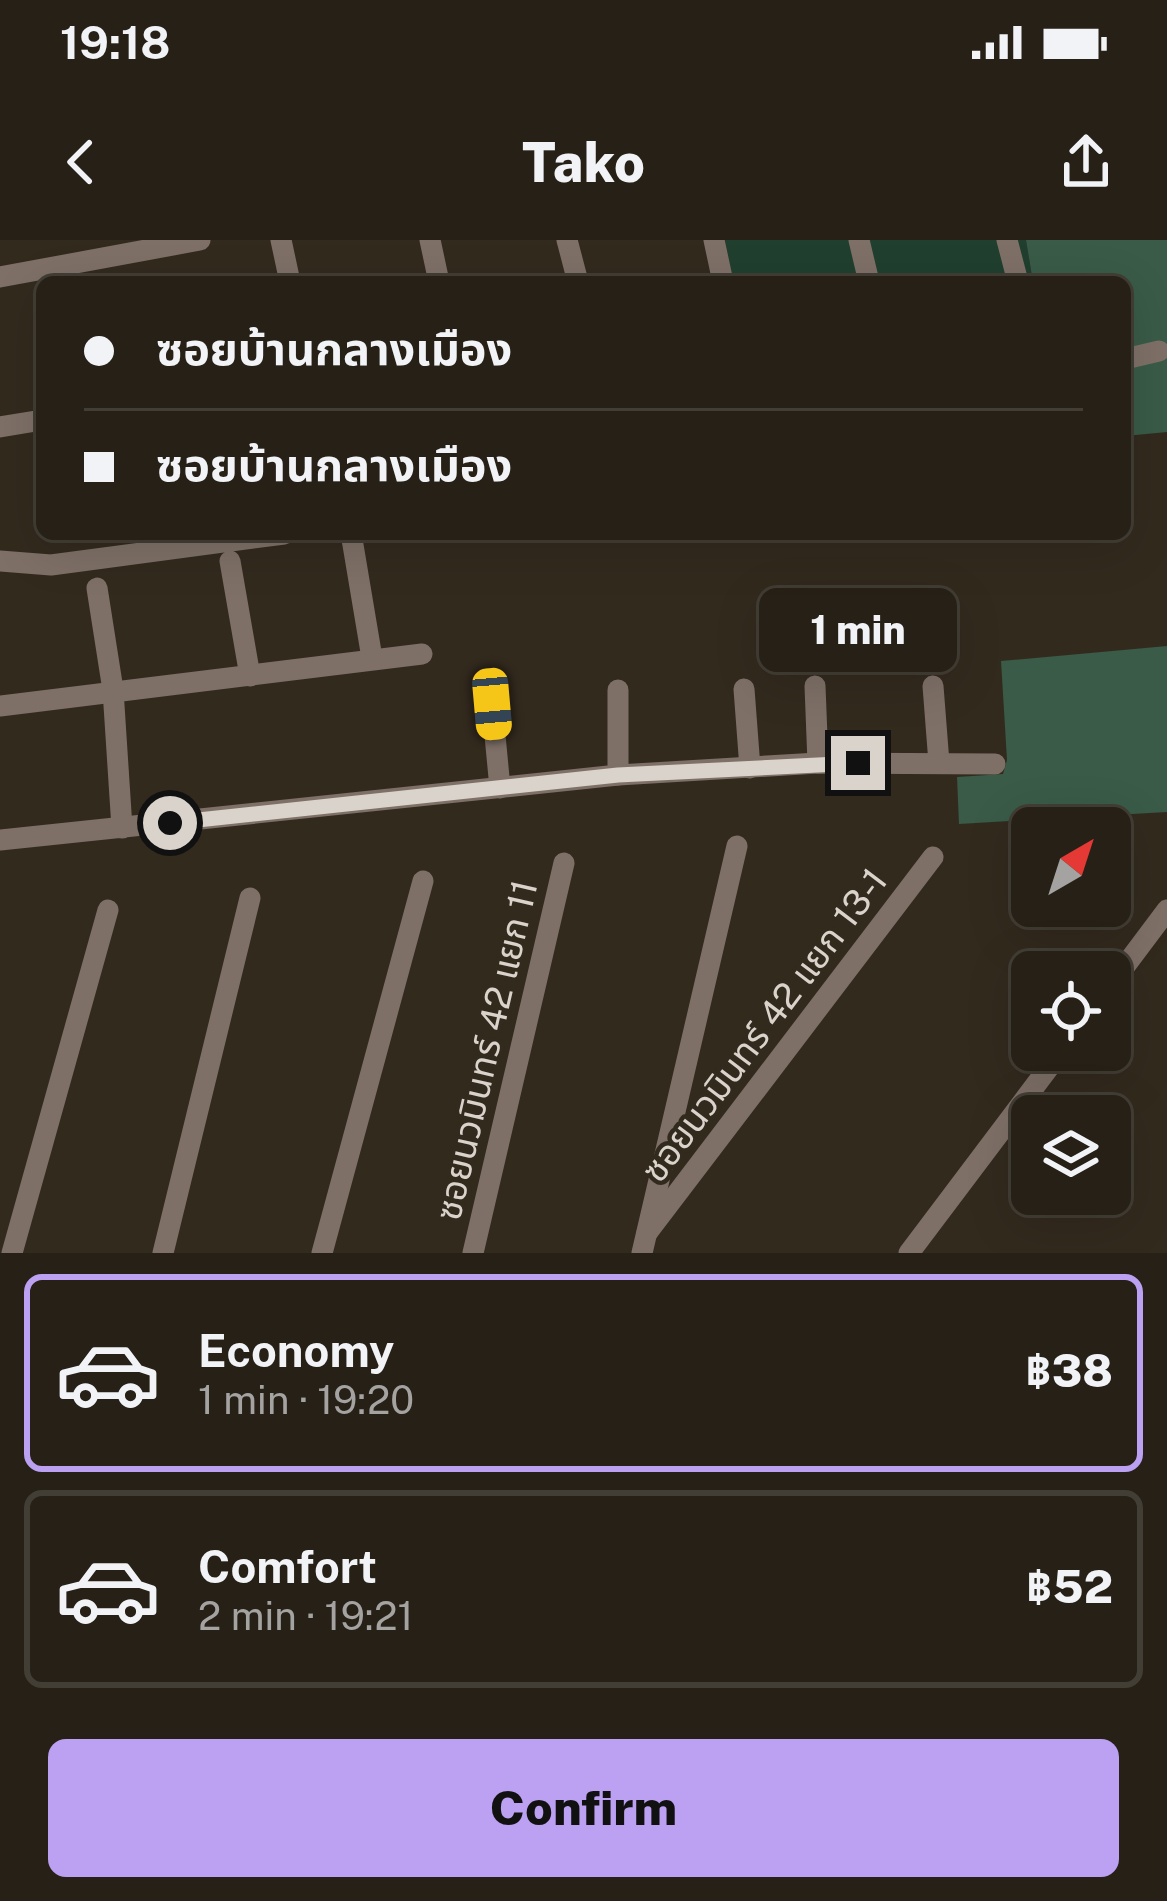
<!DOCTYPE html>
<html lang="en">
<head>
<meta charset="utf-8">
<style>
	:root { --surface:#262016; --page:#2e281f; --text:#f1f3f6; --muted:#a4a3a1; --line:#423e35; --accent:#bca0f2 }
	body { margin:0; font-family:"Public Sans","Noto Sans Thai",sans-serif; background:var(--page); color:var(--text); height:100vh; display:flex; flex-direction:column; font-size:45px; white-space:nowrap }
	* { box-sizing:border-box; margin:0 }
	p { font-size:39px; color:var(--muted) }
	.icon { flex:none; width:66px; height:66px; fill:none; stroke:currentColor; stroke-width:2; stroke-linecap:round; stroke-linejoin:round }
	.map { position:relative; height:1013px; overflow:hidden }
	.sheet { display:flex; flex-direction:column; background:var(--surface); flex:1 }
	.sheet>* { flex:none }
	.banner { position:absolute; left:36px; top:36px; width:1095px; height:264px; border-radius:18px; box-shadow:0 12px 48px #0002,0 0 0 3px var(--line); display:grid; align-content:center; height:264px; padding:0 48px; background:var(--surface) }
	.needle { width:78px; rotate:39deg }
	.buttons { position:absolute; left:1011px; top:567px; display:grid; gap:24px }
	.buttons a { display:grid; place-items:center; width:120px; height:120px; border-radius:18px; background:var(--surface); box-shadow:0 12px 48px #0002,0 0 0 3px var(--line); font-size:60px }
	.end { position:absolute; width:54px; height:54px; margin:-27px; border:15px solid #d9d3cc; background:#111; box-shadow:0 0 0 6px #111 }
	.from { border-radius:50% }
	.bubble { position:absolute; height:84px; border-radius:18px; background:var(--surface); box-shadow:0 12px 48px #0002,0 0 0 3px var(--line); font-size:39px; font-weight:800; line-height:84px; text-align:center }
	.car { position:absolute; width:36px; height:72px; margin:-36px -18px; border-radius:15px; box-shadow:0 0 9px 3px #0007; background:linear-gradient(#f5c518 24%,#345 0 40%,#f5c518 0 76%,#345 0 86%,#f5c518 0) }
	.banner b { display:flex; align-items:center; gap:42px; height:114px; font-size:45px }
	.banner b+b { border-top:3px solid var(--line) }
	.banner i { width:30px; height:30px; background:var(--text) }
	ul { padding:21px 0 0; list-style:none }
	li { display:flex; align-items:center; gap:36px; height:198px; margin:0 24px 18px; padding:0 24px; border:6px solid var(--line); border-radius:18px }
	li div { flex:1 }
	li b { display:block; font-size:45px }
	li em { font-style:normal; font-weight:800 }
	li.current { border-color:var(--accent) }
	li>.icon { width:108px; height:108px; stroke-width:1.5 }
	.cta { display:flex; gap:24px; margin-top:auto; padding:24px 48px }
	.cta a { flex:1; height:138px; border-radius:18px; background:var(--accent); color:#111; font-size:48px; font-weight:800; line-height:138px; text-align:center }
	.status { display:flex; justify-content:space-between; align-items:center; height:84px; padding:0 60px; background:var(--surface); direction:ltr }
	.status svg { height:33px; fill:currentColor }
	header { display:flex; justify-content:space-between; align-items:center; height:156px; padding:0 48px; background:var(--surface); font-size:54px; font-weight:800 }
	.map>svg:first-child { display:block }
	.green { fill:#203f2e }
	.forest { fill:#395b47 }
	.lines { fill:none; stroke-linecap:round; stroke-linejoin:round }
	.minor { stroke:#7e7067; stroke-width:21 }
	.route { stroke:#d9d3cc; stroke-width:15 }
	.labels { text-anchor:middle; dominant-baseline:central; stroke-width:9; stroke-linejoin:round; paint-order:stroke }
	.street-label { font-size:36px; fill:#d9d3cc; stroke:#332a1e }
</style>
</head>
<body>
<div class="status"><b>19:18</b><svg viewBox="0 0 49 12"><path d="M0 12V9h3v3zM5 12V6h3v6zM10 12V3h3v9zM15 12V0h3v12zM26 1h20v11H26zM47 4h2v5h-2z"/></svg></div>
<header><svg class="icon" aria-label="back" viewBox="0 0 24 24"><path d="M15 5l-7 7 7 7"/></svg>Tako<svg class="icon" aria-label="share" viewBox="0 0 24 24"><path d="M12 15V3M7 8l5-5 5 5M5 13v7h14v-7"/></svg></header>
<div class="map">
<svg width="1167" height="1013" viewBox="0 0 1167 1013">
	<rect width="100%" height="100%" fill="#332a1e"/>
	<polygon class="green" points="725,0 1026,0 1033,42 733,42"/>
	<g class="forest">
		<polygon points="1026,0 1167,0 1167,192 1125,196 1125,42 1033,42"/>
		<polygon points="1167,406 1167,572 959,584 957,537 1003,534 1007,520 1001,421"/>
	</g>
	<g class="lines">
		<g class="minor">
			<polyline points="281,0 290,42"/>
			<polyline points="430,0 439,42"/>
			<polyline points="567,0 578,42"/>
			<polyline points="714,0 723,42"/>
			<polyline points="859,0 869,42"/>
			<polyline points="1007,0 1018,42"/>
			<polyline points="0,37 200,0"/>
			<polyline points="1125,119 1159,111"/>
			<polyline points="0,187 42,180"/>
			<polyline points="352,299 372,418"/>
			<polyline points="0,321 51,325 284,294"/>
			<polyline points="230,321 250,436"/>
			<polyline points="97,348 113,450 122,588"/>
			<polyline points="815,446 818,523"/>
			<polyline points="933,446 939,523"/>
			<polyline points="744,449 750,528"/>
			<polyline points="618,450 618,535"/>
			<polyline points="492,464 500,548"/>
			<polyline points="0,466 422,414"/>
			<polyline points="0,600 618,535 818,523 995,524"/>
			<polyline points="1110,746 1167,670"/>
			<polyline points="647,993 933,617"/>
			<polyline points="12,1013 108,670"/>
			<polyline points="163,1013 250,658"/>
			<polyline points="322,1013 423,641"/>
			<polyline points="473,1013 564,623"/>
			<polyline points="642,1013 737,606"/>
			<polyline points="909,1013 1062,810"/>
		</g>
	</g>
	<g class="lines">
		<polyline class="route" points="170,583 618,535 858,523"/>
	</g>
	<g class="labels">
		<g class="street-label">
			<text transform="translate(764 785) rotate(-53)">ซอยนวมินทร์ 42 แยก 13-1</text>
			<text transform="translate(486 810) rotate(-77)">ซอยนวมินทร์ 42 แยก 11</text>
		</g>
	</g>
</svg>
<div class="buttons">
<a><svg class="needle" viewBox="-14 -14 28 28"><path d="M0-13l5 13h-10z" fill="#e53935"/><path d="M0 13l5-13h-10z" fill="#a4a3a1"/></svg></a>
<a><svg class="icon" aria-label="locate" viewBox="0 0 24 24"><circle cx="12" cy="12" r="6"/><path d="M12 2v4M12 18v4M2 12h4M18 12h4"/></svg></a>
<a><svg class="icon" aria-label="layers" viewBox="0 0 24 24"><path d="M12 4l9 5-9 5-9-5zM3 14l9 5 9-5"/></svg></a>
</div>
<i class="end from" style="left:170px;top:583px"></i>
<i class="end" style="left:858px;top:523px"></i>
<div class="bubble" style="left:759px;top:348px;width:198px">1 min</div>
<i class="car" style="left:492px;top:464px;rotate:175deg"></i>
<div class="banner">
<b><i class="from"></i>ซอยบ้านกลางเมือง</b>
<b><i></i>ซอยบ้านกลางเมือง</b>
</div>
</div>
<section class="sheet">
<ul>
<li class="current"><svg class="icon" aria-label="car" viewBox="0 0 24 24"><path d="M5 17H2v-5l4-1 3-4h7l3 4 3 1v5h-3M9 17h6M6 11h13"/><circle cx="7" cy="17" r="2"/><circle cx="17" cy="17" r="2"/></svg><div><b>Economy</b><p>1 min · 19:20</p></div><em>฿38</em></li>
<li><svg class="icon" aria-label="car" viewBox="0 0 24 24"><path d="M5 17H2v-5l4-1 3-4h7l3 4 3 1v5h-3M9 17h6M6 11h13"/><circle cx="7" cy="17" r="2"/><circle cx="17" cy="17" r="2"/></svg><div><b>Comfort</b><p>2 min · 19:21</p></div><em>฿52</em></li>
</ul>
<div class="cta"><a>Confirm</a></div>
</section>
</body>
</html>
